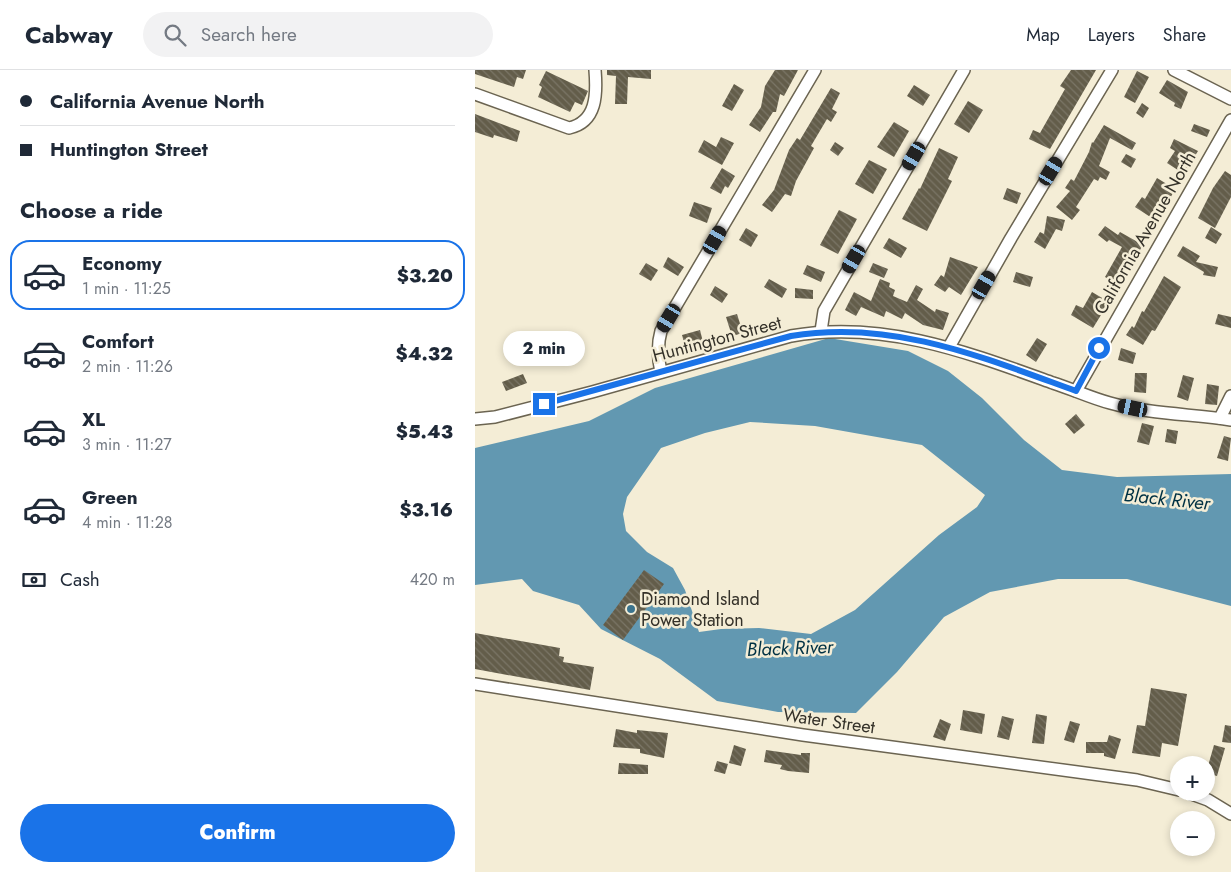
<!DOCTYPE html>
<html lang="en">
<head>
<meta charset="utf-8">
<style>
	:root { --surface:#fff; --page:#f2f2f3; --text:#1f2937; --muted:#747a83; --line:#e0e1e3; --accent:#1a73e8 }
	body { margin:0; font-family:Jost,sans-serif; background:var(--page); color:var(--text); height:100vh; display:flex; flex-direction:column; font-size:19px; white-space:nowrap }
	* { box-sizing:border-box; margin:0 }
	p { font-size:16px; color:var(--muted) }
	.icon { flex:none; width:28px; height:28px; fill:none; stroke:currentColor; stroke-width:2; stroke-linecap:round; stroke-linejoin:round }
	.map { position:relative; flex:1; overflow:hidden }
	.details { display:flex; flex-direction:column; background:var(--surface); width:475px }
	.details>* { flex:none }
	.guide { display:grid; align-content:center; height:110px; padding:0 20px; background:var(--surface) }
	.buttons { position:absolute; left:695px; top:686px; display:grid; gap:10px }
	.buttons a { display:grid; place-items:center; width:45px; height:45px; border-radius:50%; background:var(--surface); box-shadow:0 2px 8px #0003; font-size:25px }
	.end { position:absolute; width:22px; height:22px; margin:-11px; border:6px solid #1a73e8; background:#fff; box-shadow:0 0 0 2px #fff }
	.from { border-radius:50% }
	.bubble { position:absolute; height:35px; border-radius:18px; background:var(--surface); box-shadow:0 2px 8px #0003; font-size:16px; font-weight:800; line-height:35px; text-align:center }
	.car { position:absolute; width:15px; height:30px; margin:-15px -8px; border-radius:6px; box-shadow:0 0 4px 1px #0007; background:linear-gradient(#222 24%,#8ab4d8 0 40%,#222 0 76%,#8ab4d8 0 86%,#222 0) }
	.guide b { display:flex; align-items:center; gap:18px; height:48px; font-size:19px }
	.guide b+b { border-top:1px solid var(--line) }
	.guide i { width:12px; height:12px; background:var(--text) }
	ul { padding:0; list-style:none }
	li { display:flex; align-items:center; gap:15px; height:70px; margin:0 10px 8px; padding:0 10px; border:2px solid transparent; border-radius:20px }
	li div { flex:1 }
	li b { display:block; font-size:19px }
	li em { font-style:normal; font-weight:800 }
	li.active { border-color:var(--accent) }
	li>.icon { width:45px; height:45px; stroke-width:1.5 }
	h2 { padding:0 20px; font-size:22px; line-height:60px }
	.pay { display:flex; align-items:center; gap:12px; height:55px; padding:0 20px; font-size:19px }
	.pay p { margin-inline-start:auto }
	.button { display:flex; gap:10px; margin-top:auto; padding:10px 20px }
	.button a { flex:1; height:58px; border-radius:30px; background:var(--accent); color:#fff; font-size:20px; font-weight:800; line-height:58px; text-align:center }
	header { display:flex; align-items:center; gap:30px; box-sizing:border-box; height:70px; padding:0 25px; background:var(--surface); border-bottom:1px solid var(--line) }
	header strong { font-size:24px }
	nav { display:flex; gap:28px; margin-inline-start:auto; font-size:18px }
	.search { width:350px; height:45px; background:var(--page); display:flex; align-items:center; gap:12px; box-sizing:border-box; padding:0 18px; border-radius:28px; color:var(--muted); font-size:19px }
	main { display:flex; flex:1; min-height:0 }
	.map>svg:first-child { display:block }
	.water { fill:#6298b1; fill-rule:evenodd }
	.building { fill:url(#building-back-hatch) }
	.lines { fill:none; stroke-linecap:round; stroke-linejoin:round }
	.minor-casing { stroke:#6b6451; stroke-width:14 }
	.minor { stroke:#fff; stroke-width:11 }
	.route { stroke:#1a73e8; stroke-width:6 }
	.poi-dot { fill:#3b748e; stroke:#f4edd6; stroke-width:2 }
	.labels { text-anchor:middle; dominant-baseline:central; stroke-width:5; stroke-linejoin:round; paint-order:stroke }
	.street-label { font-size:18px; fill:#343129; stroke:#f4edd6 }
	.poi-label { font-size:18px; fill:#343129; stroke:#f4edd6; text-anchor:start }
	.water-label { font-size:19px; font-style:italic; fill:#003143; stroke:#f4edd6 }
</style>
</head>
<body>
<header>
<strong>Cabway</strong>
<div class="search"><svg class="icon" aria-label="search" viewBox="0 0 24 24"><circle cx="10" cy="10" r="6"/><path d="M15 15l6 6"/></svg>Search here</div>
<nav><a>Map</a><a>Layers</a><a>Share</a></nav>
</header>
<main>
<section class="details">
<div class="guide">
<b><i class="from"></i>California Avenue North</b>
<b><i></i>Huntington Street</b>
</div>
<h2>Choose a ride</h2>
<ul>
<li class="active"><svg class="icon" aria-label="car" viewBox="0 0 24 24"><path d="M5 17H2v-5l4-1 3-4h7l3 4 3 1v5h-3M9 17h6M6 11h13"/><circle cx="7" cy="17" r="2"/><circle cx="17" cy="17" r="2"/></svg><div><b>Economy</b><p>1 min · 11:25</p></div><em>$3.20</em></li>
<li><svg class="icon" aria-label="car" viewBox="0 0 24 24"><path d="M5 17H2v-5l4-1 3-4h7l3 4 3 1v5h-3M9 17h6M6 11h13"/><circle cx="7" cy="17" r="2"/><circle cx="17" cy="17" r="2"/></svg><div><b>Comfort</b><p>2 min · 11:26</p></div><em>$4.32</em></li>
<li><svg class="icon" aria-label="car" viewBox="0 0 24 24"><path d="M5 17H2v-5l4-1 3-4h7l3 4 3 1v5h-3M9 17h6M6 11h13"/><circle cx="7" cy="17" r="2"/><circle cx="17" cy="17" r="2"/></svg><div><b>XL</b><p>3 min · 11:27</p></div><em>$5.43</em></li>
<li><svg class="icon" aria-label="car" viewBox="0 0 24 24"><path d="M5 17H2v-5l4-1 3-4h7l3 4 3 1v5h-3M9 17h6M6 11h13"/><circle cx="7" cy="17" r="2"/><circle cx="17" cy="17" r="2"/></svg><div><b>Green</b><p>4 min · 11:28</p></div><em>$3.16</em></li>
</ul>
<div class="pay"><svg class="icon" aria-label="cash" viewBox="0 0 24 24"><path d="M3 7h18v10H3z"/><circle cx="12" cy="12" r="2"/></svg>Cash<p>420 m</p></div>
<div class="button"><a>Confirm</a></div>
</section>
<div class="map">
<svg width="756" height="802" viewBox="0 0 756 802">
	<defs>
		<pattern id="building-back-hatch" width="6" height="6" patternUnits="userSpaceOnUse" patternTransform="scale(1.25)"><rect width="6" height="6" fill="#635d4a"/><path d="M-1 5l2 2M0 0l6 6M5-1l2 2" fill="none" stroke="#7b7667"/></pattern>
	</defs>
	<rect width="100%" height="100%" fill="#f4edd6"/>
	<path class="water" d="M354,268L433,281L473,301L507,328L549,370L587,400L642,407L756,404V536L652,509H583L515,522L469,547L422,602L381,643L303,642L242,631L185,589L126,559L104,535L58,521L47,509L0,515V378L114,351L180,318ZM275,352L340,356L447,375L510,425L502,437L464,465L380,540L336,564L284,558L246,559L224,562L210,520L198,498L172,482L151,461L148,444L152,427L186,378L230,363Z"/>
	<g class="building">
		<polygon points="0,0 51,0 48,9 42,7 39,17 0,4"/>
		<polygon points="132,0 176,0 176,9 153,7 152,34 140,34 141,6 132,5"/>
		<polygon points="300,0 323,0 309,26 305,24 301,42 298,42 285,62 274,55 286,37 290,16"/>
		<polygon points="596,0 621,0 575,79 554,69 558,60 565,63 590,19 585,16"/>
		<polygon points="71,1 113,21 107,35 100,32 95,42 63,27 67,17 64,15"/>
		<polygon points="662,1 674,7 660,33 649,27"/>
		<polygon points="692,10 713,22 706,39 699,36 700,33 684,23"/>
		<polygon points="259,14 269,20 257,41 247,36"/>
		<polygon points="439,15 455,25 448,36 432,26"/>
		<polygon points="356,18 365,23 357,39 362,42 356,52 352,49 336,76 339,78 321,111 316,126 310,124 297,142 287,135 299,120 314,80 322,68 325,70"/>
		<polygon points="493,31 508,40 494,63 479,54"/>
		<polygon points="667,33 674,38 668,48 661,43"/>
		<polygon points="0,44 45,61 42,72 19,65 18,68 0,62"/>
		<polygon points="419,52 434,61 419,87 402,77"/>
		<polygon points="719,54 735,60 732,67 716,61"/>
		<polygon points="629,55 661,73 657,80 635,68 624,96 635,102 631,110 625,107 623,111 619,109 601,137 605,140 597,150 581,137 595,121 590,118 596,109 599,111 614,82 617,72 618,73"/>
		<polygon points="246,67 259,73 247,95 223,82 229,70 241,77"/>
		<polygon points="699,69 723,81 709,104 692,93 700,81 695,78"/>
		<polygon points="360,72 369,78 363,86 355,80"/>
		<polygon points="464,78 483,87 473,109 477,111 452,161 427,149 444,118 445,119"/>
		<polygon points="651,84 661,89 656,98 646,92"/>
		<polygon points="394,90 412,99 398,124 380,114"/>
		<polygon points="247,98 260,106 253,118 250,116 246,124 235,118"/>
		<polygon points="750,101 756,105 756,127 740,158 723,148 738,118"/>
		<polygon points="682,108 700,119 683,152 660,137 667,127 670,129"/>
		<polygon points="532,118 546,123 542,134 528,129"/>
		<polygon points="219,132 237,138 232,153 214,146"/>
		<polygon points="364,140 382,149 363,184 345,175"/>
		<polygon points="572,146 590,150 587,161 581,159 570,179 559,172 565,162 569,164"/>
		<polygon points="630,156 643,165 645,162 668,175 662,185 659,183 644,209 641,208 639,212 630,207 647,177 634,170 632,172 623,165"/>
		<polygon points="736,157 747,164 741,174 730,168"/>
		<polygon points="271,158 283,165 276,177 264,170"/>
		<polygon points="414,168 432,178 426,188 408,178"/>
		<polygon points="708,176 725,186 721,192 743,197 740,207 728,205 729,202 702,186"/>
		<polygon points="193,187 209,197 203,206 188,197"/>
		<polygon points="475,187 503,197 486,225 474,217 470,222 459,215 466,205 469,207"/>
		<polygon points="171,193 183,200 176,211 164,204"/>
		<polygon points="398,193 413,199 409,208 394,202"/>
		<polygon points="332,195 350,202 346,212 328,204"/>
		<polygon points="541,202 558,207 555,217 538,212"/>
		<polygon points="689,206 706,217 680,261 677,260 668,275 651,265 657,256 659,258 667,241 669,242"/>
		<polygon points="294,209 312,219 307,228 289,217"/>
		<polygon points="405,209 415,213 414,217 420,220 418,226 432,232 441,215 448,219 442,230 460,242 461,239 474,243 468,260 448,255 430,243 427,249 411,241 409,247 386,237 381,246 370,240 379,222 396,231"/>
		<polygon points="240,216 253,224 247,233 235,225"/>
		<polygon points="320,218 338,220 338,229 320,228"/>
		<polygon points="617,222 634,232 618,258 596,245 601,235 608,238"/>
		<polygon points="262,244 268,263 257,266 251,247"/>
		<polygon points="743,244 756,247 756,258 740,254"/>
		<polygon points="225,260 228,272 210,276 207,265"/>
		<polygon points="562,268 572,274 561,292 551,285"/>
		<polygon points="85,278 92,292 83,296 76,283"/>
		<polygon points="646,278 661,283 658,294 643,290"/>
		<polygon points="660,303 672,303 671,323 659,322"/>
		<polygon points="48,304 52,313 31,321 27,312"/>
		<polygon points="708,305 719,308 713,331 702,327"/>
		<polygon points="732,314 744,316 742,335 730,334"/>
		<polygon points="601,344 610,355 599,364 590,354"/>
		<polygon points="667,353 679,356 674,375 662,372"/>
		<polygon points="692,359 703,361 701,374 690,372"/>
		<polygon points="749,366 756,368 753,391 742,388"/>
		<polygon points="169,500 189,514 148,570 128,555"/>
		<polygon points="0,563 85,578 84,586 89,587 88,592 119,597 115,620 0,599"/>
		<polygon points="676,618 712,624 703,676 687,673 685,687 657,683 662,655 670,656"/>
		<polygon points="488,640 510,644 507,664 485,660"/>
		<polygon points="561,644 572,646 569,674 557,673"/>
		<polygon points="527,646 539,649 534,670 522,667"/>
		<polygon points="465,649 476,654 470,671 458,667"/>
		<polygon points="595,651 605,654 599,673 589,670"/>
		<polygon points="750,655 756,656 756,673 747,672"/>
		<polygon points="141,659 162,663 162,660 193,663 189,688 165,683 165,679 138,677"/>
		<polygon points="634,665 646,669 640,689 629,686 629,683 611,683 611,672 632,672"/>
		<polygon points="259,675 271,679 266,696 254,693"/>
		<polygon points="739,675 750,678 742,706 731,703"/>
		<polygon points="291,680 326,685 326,683 335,683 334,703 313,701 305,699 307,695 289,692"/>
		<polygon points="242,691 253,694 250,704 239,701"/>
		<polygon points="144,693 173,695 173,704 143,704"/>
	</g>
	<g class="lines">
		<defs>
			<g id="minor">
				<polyline points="699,0 756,29"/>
				<path d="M0,24L94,58C122,52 122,24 120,0"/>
				<polyline points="346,261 349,241 489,0"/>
				<polyline points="474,277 536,168 637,0"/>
				<path d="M186,302C183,289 182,275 186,261L340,0"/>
				<polyline points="601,321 756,50"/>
				<polyline points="745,348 756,326"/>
				<path d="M0,349L20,347L117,322L316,266C409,250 492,282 578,313C597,319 616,328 635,333C674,344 716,344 756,350"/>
				<polyline points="0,614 328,665 662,710 704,720"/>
				<polyline points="711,722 733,730 756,744"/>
			</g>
		</defs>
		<use href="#minor" class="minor-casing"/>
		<use href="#minor" class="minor"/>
	</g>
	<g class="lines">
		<path class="route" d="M69,334L316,266C417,249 507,287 601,321L624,278"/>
	</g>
	<circle class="poi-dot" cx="156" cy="539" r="5"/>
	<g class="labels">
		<g class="street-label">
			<text transform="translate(670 163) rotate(-60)">California Avenue North</text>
			<text transform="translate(242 269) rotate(-15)">Huntington Street</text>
			<text transform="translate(354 651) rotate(8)">Water Street</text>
		</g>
		<g class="poi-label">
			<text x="166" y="529">Diamond Island<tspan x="166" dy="21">Power Station</tspan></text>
		</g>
		<g class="water-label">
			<text transform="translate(692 429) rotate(6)">Black River</text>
			<text transform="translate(315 578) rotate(-2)">Black River</text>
		</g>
	</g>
</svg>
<div class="buttons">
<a>+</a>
<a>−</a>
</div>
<i class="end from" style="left:624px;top:278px"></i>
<i class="end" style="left:69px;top:334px"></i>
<div class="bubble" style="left:28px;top:261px;width:82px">2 min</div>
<i class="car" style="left:439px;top:86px;rotate:210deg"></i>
<i class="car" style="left:576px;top:101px;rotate:31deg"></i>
<i class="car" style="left:240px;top:170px;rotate:30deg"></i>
<i class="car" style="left:379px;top:189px;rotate:210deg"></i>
<i class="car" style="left:509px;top:215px;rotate:30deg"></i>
<i class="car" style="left:194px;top:248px;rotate:211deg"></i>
<i class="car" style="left:658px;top:338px;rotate:282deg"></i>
</div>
</main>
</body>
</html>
